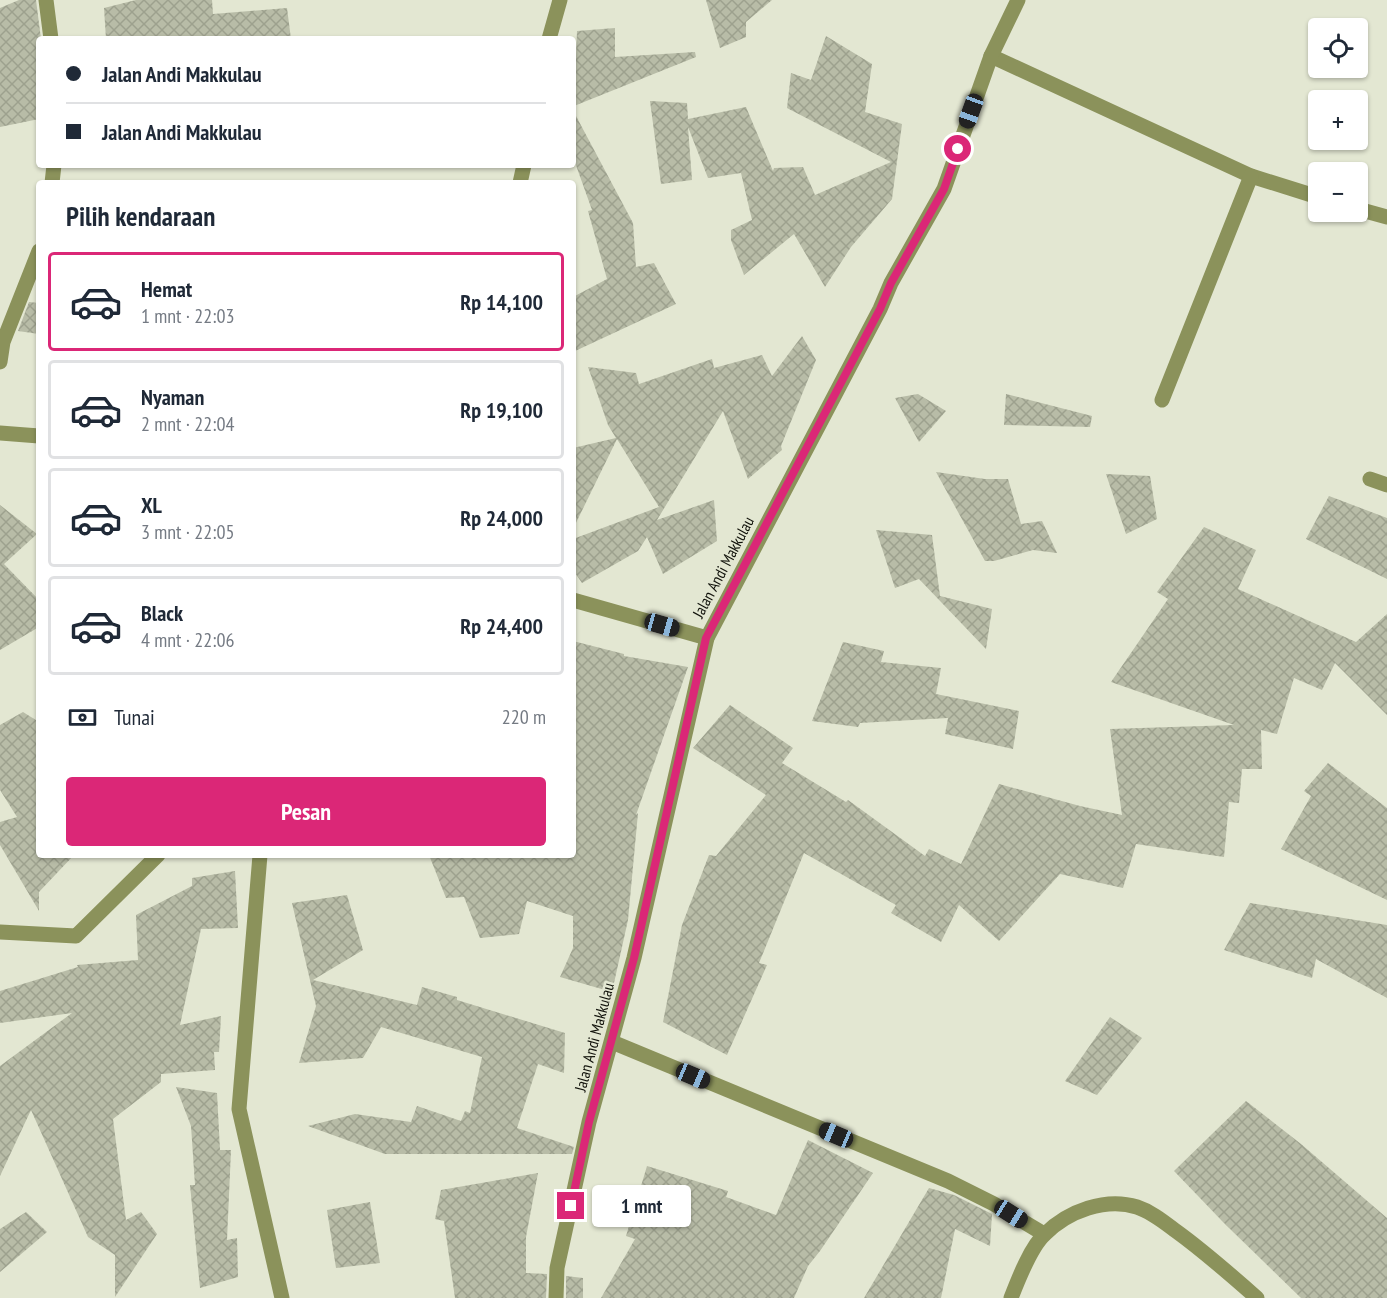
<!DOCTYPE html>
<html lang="id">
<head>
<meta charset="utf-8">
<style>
	:root { --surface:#fff; --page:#f6f6f7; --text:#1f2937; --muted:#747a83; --line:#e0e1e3; --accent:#db2777 }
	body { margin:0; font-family:"PT Sans Narrow",sans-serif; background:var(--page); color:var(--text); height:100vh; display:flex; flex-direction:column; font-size:22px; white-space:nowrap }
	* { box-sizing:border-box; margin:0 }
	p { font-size:20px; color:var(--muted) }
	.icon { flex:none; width:33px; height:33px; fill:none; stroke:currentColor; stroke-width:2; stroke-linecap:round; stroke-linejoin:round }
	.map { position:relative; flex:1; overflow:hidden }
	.panel { position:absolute; left:36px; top:180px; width:540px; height:678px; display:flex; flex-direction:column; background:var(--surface); border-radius:6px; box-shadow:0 2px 4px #0004 }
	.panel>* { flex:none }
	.top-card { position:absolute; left:36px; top:36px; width:540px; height:132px; border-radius:6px; box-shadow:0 2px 4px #0004; display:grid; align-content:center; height:132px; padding:0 30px; background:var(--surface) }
	.controls { position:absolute; left:1308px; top:18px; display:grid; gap:12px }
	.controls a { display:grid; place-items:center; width:60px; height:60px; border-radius:6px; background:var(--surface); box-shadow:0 2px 4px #0004; font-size:30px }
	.end { position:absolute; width:27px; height:27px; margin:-14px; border:8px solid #db2777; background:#fff; box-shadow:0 0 0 3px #fff }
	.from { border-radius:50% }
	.bubble { position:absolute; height:42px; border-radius:6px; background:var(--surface); box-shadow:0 2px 4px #0004; font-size:20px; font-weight:600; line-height:42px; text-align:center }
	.car { position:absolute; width:18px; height:36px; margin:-18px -9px; border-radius:8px; box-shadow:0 0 4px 2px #0007; background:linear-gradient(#222 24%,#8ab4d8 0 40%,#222 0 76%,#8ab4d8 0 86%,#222 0) }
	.top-card b { display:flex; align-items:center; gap:21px; height:57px; font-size:22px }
	.top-card b+b { border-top:2px solid var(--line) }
	.top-card i { width:15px; height:15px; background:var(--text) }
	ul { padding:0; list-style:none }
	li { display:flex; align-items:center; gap:18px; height:99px; margin:0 12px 9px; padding:0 18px; border:3px solid var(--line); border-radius:6px }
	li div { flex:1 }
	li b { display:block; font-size:22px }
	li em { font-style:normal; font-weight:600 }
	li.selected { border-color:var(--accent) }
	li>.icon { width:54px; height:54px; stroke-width:1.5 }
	h2 { padding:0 30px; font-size:27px; line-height:72px }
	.pay { display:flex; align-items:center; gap:15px; height:66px; padding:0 30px; font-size:22px }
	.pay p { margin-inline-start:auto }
	.action { display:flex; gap:12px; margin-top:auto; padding:12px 30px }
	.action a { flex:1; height:69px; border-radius:6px; background:var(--accent); color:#fff; font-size:24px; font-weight:600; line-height:69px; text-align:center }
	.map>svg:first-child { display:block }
	.building { fill:url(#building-cross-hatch) }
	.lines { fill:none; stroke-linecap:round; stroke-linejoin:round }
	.street { stroke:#8b925b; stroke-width:15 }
	.route { stroke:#db2777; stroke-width:8 }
	.labels { text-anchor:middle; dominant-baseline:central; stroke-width:5; stroke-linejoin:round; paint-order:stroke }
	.street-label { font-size:16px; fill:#0f1009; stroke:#e3e7d2 }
</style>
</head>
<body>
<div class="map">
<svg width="1387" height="1298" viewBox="0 0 1387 1298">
	<defs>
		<pattern id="building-cross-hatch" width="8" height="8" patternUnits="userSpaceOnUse" patternTransform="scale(1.5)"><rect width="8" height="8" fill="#b8bca7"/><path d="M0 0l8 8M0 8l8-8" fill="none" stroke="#9da18e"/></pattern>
	</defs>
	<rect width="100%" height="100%" fill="#e3e7d2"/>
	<g class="building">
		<polygon points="19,0 36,0 41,39 39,39 38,65 39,119 0,127 0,8"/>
		<polygon points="136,0 212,0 213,14 287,8 291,39 106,39 104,8"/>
		<polygon points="706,0 772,0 746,22 746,37 720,48"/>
		<polygon points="615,28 615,57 695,52 696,57 574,106 577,31"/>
		<polygon points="826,36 872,64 865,112 902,124 892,199 851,247 825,287 794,234 744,275 731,240 731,230 752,220 741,173 708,178 688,127 692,180 661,184 650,101 687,103 688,119 746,107 773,171 774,168 803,167 815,195 891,162 787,108 791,73 811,80"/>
		<polygon points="576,116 633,223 636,267 654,263 676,304 573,352 573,297 607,279 588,211 592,210 573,157 573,117"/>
		<polygon points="29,302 39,303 39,334 18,331"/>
		<polygon points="802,336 816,360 781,446 782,450 748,479 723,411 657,520 714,500 717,541 663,574 647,537 638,551 582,583 573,570 573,539 659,507 617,439 573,529 573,448 616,438 608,425 588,367 636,373 639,384 712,359 714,368 762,355 772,376"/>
		<polygon points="918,394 946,411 919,442 895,398"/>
		<polygon points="1006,394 1092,416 1090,427 1004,425"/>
		<polygon points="936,472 985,479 1008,479 1021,524 1042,521 1057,553 1033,550 994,561 985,561"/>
		<polygon points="1106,474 1150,476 1157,519 1126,534"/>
		<polygon points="1329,496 1387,518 1387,579 1306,539"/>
		<polygon points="0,505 37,534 4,564 39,600 39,627 0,650"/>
		<polygon points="1204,527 1256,550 1238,589 1356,642 1387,614 1387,715 1335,663 1322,690 1294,678 1277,734 1261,730 1262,769 1242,769 1239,803 1229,802 1224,857 1136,844 1123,888 1060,874 999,941 959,905 941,942 891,913 896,905 804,853 759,963 767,965 727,1055 663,1022 682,925 709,855 716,856 766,795 693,748 730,705 793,748 782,763 846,802 848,800 925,856 929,849 961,864 999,784 1080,806 1122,815 1110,729 1234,725 1111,682 1168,599 1157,592"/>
		<polygon points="876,530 932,535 940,596 992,609 986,649 919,579 895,588"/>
		<polygon points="573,641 624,654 624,656 688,667 636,815 638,813 628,920 612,992 560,977 573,948 573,916 527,901 519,934 480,938 464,897 446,898 429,855 573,855"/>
		<polygon points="843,642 884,651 881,662 941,668 936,694 1019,711 1013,749 945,734 948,718 860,723 858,727 812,721"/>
		<polygon points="23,712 39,722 39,855 74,855 39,892 39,911 0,845 0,822 17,817 0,790 0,725"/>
		<polygon points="1328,763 1387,808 1387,900 1281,849 1311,796 1304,791"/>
		<polygon points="235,871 238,928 201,929 180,1025 221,1016 219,1052 214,1052 215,1070 161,1074 161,1082 113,1119 126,1220 141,1212 157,1234 115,1297 115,1255 88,1237 31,1110 0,1176 0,1066 72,1013 0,1023 0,991 78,967 77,965 138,960 136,915 192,886 192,878"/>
		<polygon points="347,895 363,950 313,980 417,1005 422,987 457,997 457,1000 565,1033 564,1073 538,1064 517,1128 574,1147 572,1154 385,1154 308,1126 355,1114 411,1122 417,1106 461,1121 465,1111 470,1113 482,1057 381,1027 363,1058 299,1063 316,1006 292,903"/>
		<polygon points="1250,903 1387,925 1387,998 1316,959 1312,978 1224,950"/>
		<polygon points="1110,1017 1142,1038 1097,1095 1065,1081"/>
		<polygon points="176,1087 217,1093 220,1150 231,1150 227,1240 237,1238 238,1277 200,1288 190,1185 195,1185 191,1126"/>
		<polygon points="1246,1101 1301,1144 1387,1218 1387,1298 1301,1298 1225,1224 1174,1171"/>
		<polygon points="808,1140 873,1173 820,1251 808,1266 794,1298 601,1298 635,1239 626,1236 647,1166 728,1191 726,1197 776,1215"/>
		<polygon points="538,1173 526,1237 526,1273 547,1274 546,1298 455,1298 444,1221 435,1219 441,1190"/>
		<polygon points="929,1188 954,1195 992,1214 990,1246 955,1229 941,1298 864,1298"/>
		<polygon points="370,1202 380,1263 336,1268 327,1210"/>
		<polygon points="26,1212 47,1232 0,1272 0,1229"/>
		<polygon points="566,1276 583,1278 583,1298 566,1298"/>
	</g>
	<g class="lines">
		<g class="street">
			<polyline points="46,0 51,39"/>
			<polyline points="549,39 560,0"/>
			<polyline points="991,56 1251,176 1318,197"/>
			<polyline points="52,183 54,165"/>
			<polyline points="520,183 524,165"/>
			<polyline points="1358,209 1387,217"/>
			<polyline points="0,362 3,342 39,251"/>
			<polyline points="1162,400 1251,176"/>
			<polyline points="0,433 39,436"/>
			<polyline points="1370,479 1387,485"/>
			<polyline points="573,600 707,638"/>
			<polyline points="260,855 239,1109 282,1298"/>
			<polyline points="0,932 76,936 158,855"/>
			<polyline points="612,1042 948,1181 994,1204 1044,1234"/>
			<polyline points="556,1298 557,1268 589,1122 634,958 707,638 880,309 891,283 944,189 991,56 1018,0"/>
			<path d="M1011,1298C1018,1280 1031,1246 1045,1234C1068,1211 1106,1197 1137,1207C1152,1212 1164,1222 1176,1231C1205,1252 1231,1275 1257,1298"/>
		</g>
	</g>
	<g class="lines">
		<polyline class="route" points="571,1206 589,1122 634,958 706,638 880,309 891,283 944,189 958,149"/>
	</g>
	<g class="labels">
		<g class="street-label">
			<text transform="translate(723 567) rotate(-62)">Jalan Andi Makkulau</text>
			<text transform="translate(594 1037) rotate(-75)">Jalan Andi Makkulau</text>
		</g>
	</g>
</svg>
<div class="controls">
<a><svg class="icon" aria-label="locate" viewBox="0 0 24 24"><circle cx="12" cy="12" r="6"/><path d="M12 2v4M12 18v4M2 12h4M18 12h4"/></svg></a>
<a>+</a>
<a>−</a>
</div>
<i class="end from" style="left:958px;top:149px"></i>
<i class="end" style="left:571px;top:1206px"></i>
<div class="bubble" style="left:592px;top:1185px;width:99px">1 mnt</div>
<i class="car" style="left:971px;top:111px;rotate:200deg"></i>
<i class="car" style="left:662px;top:625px;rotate:106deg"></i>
<i class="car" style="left:693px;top:1076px;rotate:113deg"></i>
<i class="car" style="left:836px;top:1135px;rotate:293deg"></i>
<i class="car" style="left:1011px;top:1214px;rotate:122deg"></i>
<div class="top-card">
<b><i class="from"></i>Jalan Andi Makkulau</b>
<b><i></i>Jalan Andi Makkulau</b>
</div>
<section class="panel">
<h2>Pilih kendaraan</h2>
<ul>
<li class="selected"><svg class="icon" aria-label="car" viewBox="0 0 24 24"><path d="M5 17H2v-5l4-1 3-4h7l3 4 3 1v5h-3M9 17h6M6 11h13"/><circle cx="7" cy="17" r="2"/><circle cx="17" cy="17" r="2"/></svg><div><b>Hemat</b><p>1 mnt · 22:03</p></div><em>Rp 14,100</em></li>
<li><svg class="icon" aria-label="car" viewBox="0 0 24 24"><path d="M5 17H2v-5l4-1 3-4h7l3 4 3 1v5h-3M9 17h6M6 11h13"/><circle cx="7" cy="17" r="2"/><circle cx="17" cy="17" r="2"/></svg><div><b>Nyaman</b><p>2 mnt · 22:04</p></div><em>Rp 19,100</em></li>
<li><svg class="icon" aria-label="car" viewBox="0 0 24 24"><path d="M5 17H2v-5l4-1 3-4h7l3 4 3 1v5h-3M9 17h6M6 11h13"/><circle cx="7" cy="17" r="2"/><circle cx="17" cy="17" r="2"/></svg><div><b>XL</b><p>3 mnt · 22:05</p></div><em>Rp 24,000</em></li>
<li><svg class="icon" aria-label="car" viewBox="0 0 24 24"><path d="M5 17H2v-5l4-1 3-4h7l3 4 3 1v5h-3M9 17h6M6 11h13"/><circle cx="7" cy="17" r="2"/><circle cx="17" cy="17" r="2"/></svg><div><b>Black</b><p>4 mnt · 22:06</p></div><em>Rp 24,400</em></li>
</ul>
<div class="pay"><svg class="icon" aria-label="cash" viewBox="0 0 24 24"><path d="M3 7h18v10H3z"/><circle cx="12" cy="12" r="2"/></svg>Tunai<p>220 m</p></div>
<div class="action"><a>Pesan</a></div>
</section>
</div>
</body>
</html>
